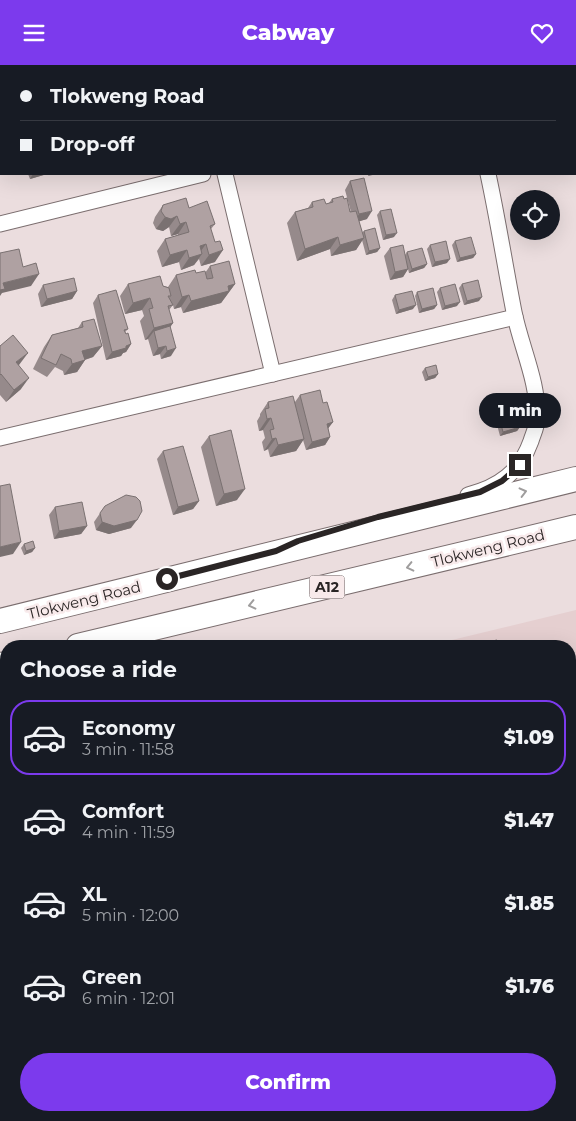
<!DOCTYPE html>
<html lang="en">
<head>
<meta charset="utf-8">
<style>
	:root { --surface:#171b24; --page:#20242c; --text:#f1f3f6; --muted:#9ea1a6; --line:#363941; --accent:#7c3aed }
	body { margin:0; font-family:Montserrat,sans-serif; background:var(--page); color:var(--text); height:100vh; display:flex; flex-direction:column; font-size:19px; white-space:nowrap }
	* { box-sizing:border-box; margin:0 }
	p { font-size:16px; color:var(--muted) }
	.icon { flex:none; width:28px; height:28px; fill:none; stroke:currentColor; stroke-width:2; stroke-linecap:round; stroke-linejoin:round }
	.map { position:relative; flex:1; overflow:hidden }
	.details { position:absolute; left:0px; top:575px; width:576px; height:481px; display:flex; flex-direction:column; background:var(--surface); border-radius:20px 20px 0 0; box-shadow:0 5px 20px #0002 }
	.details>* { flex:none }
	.guide { position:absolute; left:0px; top:0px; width:576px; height:110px; box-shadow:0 5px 20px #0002; display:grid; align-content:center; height:110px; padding:0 20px; background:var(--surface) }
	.buttons { position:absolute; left:510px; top:125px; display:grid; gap:10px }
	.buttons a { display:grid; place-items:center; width:50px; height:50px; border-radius:50%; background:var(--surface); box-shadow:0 5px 20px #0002; font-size:25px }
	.end { position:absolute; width:22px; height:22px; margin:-11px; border:6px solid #2a2525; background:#fff; box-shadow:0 0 0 2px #fff }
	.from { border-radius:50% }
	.bubble { position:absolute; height:35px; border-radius:18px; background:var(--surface); box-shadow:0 5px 20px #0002; font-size:16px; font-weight:800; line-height:35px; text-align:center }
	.guide b { display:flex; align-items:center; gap:18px; height:48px; font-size:19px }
	.guide b+b { border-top:1px solid var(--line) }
	.guide i { width:12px; height:12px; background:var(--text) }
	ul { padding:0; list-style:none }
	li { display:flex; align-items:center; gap:15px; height:75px; margin:0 10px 8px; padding:0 10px; border:2px solid transparent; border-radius:20px }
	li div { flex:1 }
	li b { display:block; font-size:19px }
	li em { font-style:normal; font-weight:800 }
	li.current { border-color:var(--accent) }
	li>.icon { width:45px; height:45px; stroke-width:1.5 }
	h2 { padding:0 20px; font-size:22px; line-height:60px }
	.action { display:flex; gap:10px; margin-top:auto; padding:10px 20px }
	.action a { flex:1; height:58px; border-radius:30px; background:var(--accent); color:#fff; font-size:20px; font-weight:800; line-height:58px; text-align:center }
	header { display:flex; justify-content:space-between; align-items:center; height:65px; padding:0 20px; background:var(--accent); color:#fff; font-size:22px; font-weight:800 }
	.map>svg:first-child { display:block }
	.built { fill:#e5cfd0 }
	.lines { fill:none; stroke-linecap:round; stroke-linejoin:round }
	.minor-casing { stroke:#7b6e6f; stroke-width:17 }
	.primary-casing { stroke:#7b6e6f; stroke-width:26 }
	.minor { stroke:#fff; stroke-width:15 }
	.primary { stroke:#fff; stroke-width:24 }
	.wall { fill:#968a8b }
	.shaded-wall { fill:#7a7171 }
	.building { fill:#afa1a2; stroke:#7a7171 }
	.oneway { stroke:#9f9d9d }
	.route { stroke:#2a2525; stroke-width:6 }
	.labels { text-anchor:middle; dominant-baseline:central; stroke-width:5; stroke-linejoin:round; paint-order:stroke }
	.shield { fill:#f8eaeb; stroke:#686060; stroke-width:1 }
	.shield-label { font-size:14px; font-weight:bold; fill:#2a2525 }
	.street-label { font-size:15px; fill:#2a2525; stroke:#f8eaeb }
</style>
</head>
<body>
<header><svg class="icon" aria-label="menu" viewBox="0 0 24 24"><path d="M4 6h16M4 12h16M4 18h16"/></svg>Cabway<svg class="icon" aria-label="heart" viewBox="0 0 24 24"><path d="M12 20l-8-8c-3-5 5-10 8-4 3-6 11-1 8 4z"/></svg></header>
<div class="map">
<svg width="576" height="1056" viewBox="0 0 576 1056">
	<rect width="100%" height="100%" fill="#ebddde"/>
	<polygon class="built" points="576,545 576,1056 64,1056 62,1052 49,1056 0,1056 0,685 6,684 6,1050 570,1050 570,581 427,581"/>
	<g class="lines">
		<defs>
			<g id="minor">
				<polyline points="201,0 201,1"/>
				<polyline points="464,0 465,1"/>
				<polyline points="225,109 273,309"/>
				<polyline points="0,159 203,109"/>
				<polyline points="0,373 515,252"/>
				<path d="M468,430C499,422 520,407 531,376C533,369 537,362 537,354C539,318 521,282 514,247C505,201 498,155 488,109"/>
				<polyline points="570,698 576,696"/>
				<polyline points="0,834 6,833"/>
				<polyline points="0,858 6,884"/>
				<polyline points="45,1050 46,1056"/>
			</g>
			<g id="primary">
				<polyline points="0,556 576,414"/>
				<polyline points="78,581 576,462"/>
				<polyline points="0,600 6,599"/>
			</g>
		</defs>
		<use href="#minor" class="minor-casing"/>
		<use href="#primary" class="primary-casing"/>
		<use href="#minor" class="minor"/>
		<use href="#primary" class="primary"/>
	</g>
	<g class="wall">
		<polygon points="108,0 130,0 129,1 108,1"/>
		<polygon points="275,0 317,0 316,1 275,1"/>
		<polygon points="28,109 47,109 30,114"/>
		<polygon points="350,116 367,154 359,156 362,168 364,166 380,183 377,187 366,190 362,175 356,185 331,191 330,184 297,196 287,158 295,147 308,143 312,137 326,139 329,138 332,134 344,134 351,147 345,125"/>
		<polygon points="163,140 189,143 215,159 211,164 215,197 201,201 199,194 194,200 181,205 179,197 162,202 157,186 165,174 178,170 178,169 171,171 169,162 163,166 156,164 153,158 155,152"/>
		<polygon points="380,146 394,172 383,175 377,150"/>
		<polygon points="455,176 476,189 473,193 457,197 452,180"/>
		<polygon points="430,180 447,198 432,202 427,184"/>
		<polygon points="390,183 405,190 407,187 427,199 424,203 409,208 408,204 403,212 390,215 384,191"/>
		<polygon points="210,201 235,219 221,238 183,248 181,242 174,244 173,240 169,245 173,258 170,261 171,291 161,294 160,289 153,291 148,274 145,275 140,256 144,251 142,245 125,249 120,231 128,219 163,221 168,222 176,210 196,208 205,208"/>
		<polygon points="462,219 479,236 464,240 459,223"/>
		<polygon points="43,220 77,226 72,234 41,242 38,229"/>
		<polygon points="440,223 457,241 442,245 437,227"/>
		<polygon points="417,227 437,240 434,244 419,248 415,231"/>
		<polygon points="98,230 128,264 125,267 131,279 126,287 123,288 121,291 106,295 93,238"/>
		<polygon points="395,230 413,244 396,249 392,235"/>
		<polygon points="82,257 102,281 93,292 85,295 77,307 64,310 63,306 55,302 47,312 33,304 44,282 52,270 78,263"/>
		<polygon points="0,281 19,300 21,324 6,337 0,330"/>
		<polygon points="425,303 438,309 435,313 425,316 422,307"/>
		<polygon points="300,330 323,338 333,357 328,363 330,372 325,380 306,385 303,375 296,386 270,392 268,384 264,386 262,377 265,373 263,365 259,366 257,356 260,351 260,349 268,337 295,337"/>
		<polygon points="503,347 510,349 520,362 517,366 500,371 496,356 499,352 500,352 500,351"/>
		<polygon points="209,371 237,435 216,441 201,382"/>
		<polygon points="163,386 199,436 193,444 173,450 157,394"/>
		<polygon points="105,441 131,463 109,469 96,465 94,457"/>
		<polygon points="55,442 87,461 81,469 54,474 49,450"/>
		<polygon points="24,479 35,483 32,487 24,490 21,483"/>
		<polygon points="576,763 576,909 570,883 570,764"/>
		<polygon points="109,1050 476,1050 472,1056 105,1056"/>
	</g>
	<g class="shaded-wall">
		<polygon points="40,0 55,0 54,1 39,1"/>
		<polygon points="123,0 130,0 129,1 117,1"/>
		<polygon points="345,0 362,0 356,1 345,1"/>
		<polygon points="1,25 1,33 0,33 0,26"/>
		<rect x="0" y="91" width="1" height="9"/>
		<polygon points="33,109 47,109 30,114"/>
		<polygon points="369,109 377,109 368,111"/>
		<polygon points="372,146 367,154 354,158 359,149"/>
		<polygon points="177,151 169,162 163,166 156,164 165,152"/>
		<polygon points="186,157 178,169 171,171 180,159"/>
		<polygon points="397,168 394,172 383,175 386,170"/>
		<polygon points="338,172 330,184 297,196 305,184"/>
		<polygon points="364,173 356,185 331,191 340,180"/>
		<polygon points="206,179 198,190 202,189 194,200 181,205 189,193 200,181"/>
		<polygon points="380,183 377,187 366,190 369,186"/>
		<polygon points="187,185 179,197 162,202 170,190"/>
		<polygon points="223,185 215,197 201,201 209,190"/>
		<polygon points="476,189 473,193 457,197 460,193"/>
		<polygon points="450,194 447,198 432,202 435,197"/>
		<polygon points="427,199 424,203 409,208 412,204"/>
		<polygon points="408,204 403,212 390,215 395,207"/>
		<polygon points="39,209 31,221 2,228 0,231 0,223 3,218"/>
		<polygon points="235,219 221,238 183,248 191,236 228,221"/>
		<polygon points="77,226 72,234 41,242 47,234"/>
		<polygon points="189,230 181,242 174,244 182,232"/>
		<polygon points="482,232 479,236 464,240 467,236"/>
		<polygon points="150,233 142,245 125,249 133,238"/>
		<polygon points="460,237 457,241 442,245 445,241"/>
		<polygon points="416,240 413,244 396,249 399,245"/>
		<polygon points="437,240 434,244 419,248 422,244"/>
		<polygon points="173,258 165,270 154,266 148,274 145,275 154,263"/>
		<polygon points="131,279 126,287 123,288 121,291 106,295 112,287 126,281"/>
		<polygon points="102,281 93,292 74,298 82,286"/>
		<polygon points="166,281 160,289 153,291 158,283"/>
		<polygon points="176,283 171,291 161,294 167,286"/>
		<polygon points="28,288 19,300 8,309 16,297"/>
		<polygon points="85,295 77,307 64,310 72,299"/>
		<polygon points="438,309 435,313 425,316 428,312"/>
		<polygon points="29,313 21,324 6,337 14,325"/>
		<polygon points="271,353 263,365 259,366 267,354"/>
		<polygon points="333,357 327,365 327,359"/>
		<polygon points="520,362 517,366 500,371 503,367"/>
		<polygon points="330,372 325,380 306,385 312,377"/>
		<polygon points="276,373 268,384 264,386 272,374"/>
		<polygon points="304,374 296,386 270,392 278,380"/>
		<polygon points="245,424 237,435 216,441 224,429"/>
		<polygon points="199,436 193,444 173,450 178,442"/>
		<polygon points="137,455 131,463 109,469 96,465 102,457"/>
		<polygon points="87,461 81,469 54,474 59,466"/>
		<polygon points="21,477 13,489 0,492 0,482"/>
		<polygon points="35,483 32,487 24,490 26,486"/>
		<polygon points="432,1050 476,1050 472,1056 399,1056"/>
	</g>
	<g class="building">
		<polygon points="0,0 33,0 33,1 1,1 1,19 0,19"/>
		<polygon points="282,0 317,0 315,1 282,1"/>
		<polygon points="377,0 438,0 438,1 373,1"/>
		<rect x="0" y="59" width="1" height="32"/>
		<polygon points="364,113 372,146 359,149 350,116"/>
		<polygon points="343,131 344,134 347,133 350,147 356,146 364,173 340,180 338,172 305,184 295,147 313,142 312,137 324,134 326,139 333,137 332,134"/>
		<polygon points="186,133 189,143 207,136 215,159 210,161 215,177 220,176 223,185 209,190 206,179 200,181 202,189 189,193 187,185 170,190 165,174 189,167 186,157 180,159 177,151 171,154 165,152 161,146 163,140"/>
		<polygon points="391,144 397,168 386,170 380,146"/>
		<polygon points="375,163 380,183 369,186 364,166"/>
		<polygon points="471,172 476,189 460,193 455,176"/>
		<polygon points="446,176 450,194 435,197 430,180"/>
		<polygon points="403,180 408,204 395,207 390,183"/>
		<polygon points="422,183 427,199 412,204 407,187"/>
		<polygon points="19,184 23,202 36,198 39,209 3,218 5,224 0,225 0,188"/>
		<polygon points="229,196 235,219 228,221 229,226 191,236 189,230 182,232 176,210 195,205 196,208 205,206 207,214 213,213 210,201"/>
		<polygon points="160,211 163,221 169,223 171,231 168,231 173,240 168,241 173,258 154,263 149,244 153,243 150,233 133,238 128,219"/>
		<polygon points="74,213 77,226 47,234 43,220"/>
		<polygon points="478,215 482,232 467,236 462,219"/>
		<polygon points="455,219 460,237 445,241 440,223"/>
		<polygon points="433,223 437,240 422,244 417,227"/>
		<polygon points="116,225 128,264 124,265 126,269 128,268 131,279 126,281 126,283 112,287 98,230"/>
		<polygon points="412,226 416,240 399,245 395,230"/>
		<polygon points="94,254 102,281 82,286 85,295 72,299 71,294 61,289 56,300 41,293 52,270 83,262 82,257"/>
		<polygon points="170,261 176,283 167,286 166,281 158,283 154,266"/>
		<polygon points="13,270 28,288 16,297 29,313 14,325 1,309 0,310 0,281"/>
		<polygon points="436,300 438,309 428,312 425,303"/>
		<polygon points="320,325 323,338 327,337 333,357 327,359 330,372 312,377 300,330"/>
		<polygon points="293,331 304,374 278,380 276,373 272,374 270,365 274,364 271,353 267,354 265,344 269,343 268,337"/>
		<polygon points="509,345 510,349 515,347 520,362 503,367 499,352 504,351 503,347"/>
		<polygon points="231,365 245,424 224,429 209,371"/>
		<polygon points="183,381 199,436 178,442 163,386"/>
		<polygon points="10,419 21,477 0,482 0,421"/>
		<polygon points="126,430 136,432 140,436 142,446 137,455 114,461 102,457 100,448 105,441"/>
		<polygon points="82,437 87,461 59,466 55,442"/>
		<polygon points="33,476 35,483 26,486 24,479"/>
		<polygon points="497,575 498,581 488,581 487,577"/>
		<polygon points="576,763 576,849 570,823 570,764"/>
		<polygon points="116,1050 432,1050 399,1056 117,1056"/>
	</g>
	<defs><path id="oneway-chevron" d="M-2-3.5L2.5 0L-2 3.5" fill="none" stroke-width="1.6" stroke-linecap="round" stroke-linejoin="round" transform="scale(1.25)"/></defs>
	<g class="oneway">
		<use href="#oneway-chevron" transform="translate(523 427) rotate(-14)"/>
		<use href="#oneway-chevron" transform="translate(410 502) rotate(167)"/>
		<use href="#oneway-chevron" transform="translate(252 540) rotate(167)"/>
	</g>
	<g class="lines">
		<polyline class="route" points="167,514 276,486 298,476 378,452 480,427 502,416 520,400"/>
	</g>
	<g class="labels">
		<rect class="shield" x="309.5" y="510.5" width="35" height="23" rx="4"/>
		<g class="shield-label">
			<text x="327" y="522">A12</text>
		</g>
		<g class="street-label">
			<text transform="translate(488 483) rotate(-14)">Tlokweng Road</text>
			<text transform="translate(84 535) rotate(-14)">Tlokweng Road</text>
		</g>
	</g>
</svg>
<div class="buttons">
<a><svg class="icon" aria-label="locate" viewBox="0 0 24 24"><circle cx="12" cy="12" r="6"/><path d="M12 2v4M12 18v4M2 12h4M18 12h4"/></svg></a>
</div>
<i class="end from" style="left:167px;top:514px"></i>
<i class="end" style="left:520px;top:400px"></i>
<div class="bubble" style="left:479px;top:328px;width:82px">1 min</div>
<div class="guide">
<b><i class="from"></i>Tlokweng Road</b>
<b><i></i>Drop-off</b>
</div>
<section class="details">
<h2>Choose a ride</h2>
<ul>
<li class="current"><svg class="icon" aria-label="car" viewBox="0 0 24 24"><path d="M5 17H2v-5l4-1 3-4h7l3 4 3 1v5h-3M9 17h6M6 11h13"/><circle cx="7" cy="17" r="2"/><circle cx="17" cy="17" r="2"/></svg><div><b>Economy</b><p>3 min · 11:58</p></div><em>$1.09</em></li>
<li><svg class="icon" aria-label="car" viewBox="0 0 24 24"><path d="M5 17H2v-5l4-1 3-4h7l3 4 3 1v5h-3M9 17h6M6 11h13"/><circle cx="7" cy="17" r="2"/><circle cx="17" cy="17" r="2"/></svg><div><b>Comfort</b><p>4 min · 11:59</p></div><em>$1.47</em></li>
<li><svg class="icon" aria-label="car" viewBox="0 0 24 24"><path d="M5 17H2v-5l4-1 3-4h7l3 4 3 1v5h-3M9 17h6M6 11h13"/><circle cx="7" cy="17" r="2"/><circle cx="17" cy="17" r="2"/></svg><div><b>XL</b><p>5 min · 12:00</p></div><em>$1.85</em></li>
<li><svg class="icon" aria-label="car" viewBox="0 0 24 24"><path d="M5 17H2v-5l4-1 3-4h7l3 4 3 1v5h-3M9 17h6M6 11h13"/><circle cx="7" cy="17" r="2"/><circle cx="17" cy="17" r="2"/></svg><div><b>Green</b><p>6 min · 12:01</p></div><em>$1.76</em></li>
</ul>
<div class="action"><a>Confirm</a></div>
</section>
</div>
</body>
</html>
